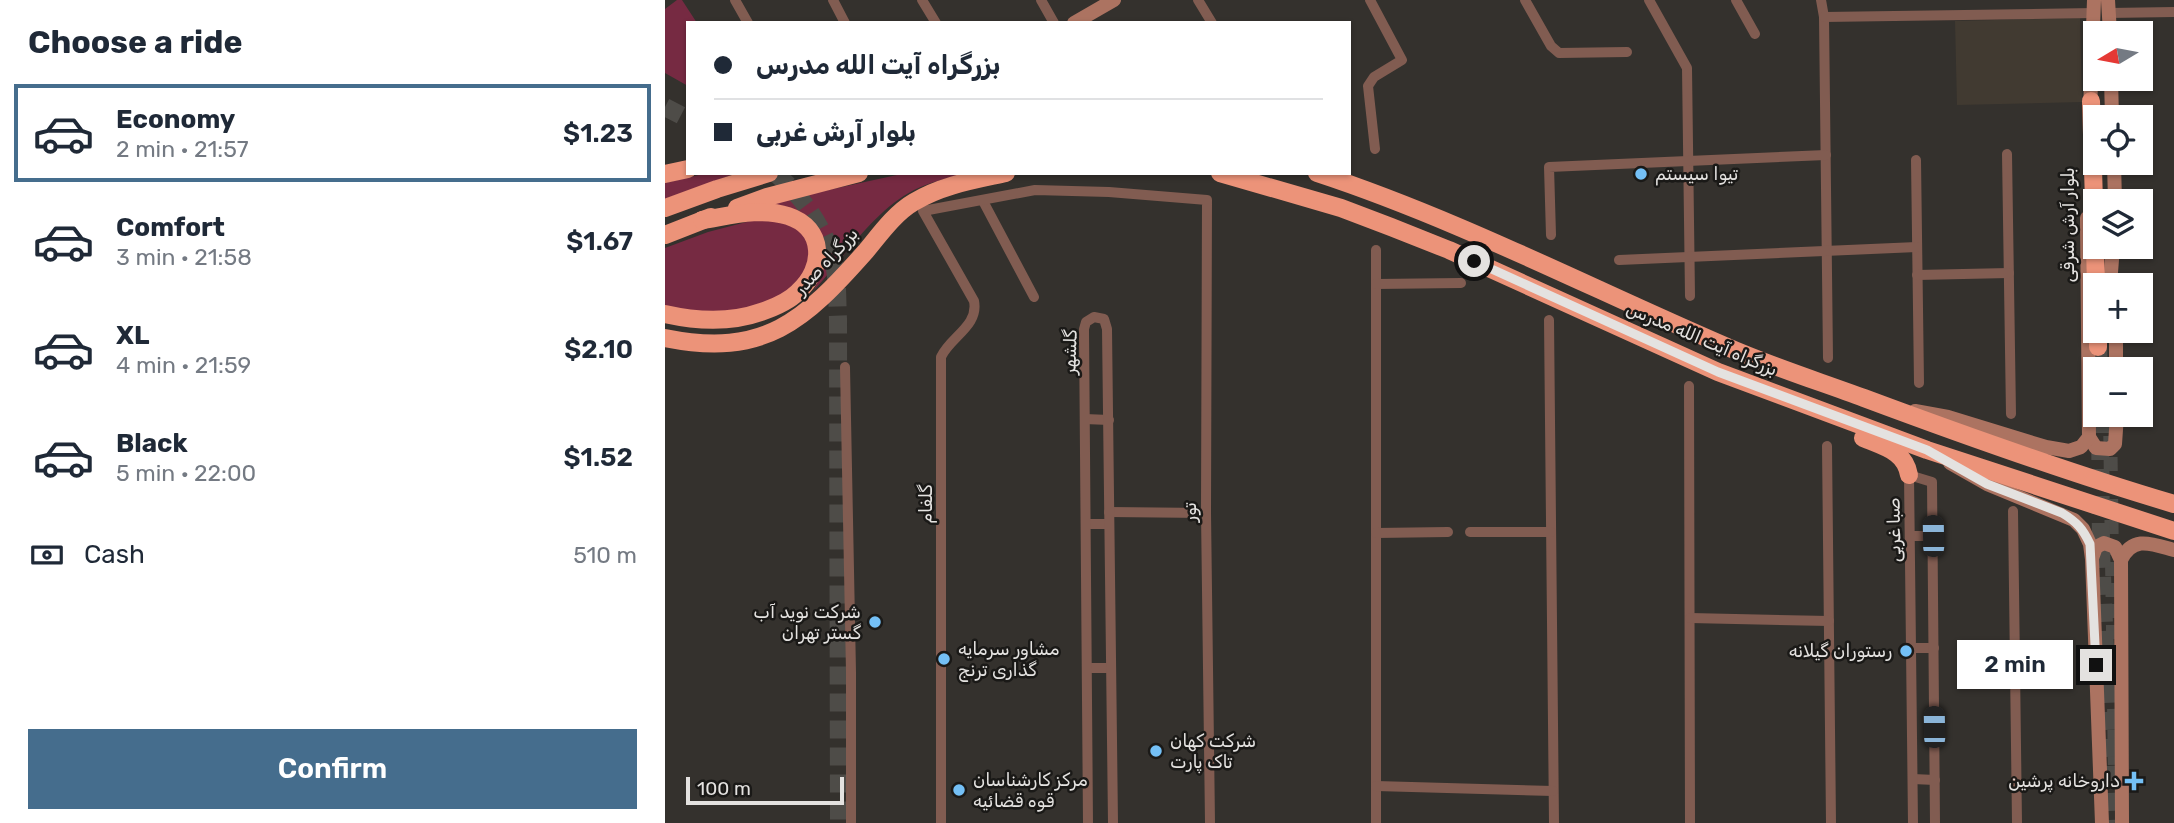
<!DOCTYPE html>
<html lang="en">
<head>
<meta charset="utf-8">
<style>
	:root { --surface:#fff; --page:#f6f6f7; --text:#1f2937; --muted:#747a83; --line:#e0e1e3; --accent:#456d8d }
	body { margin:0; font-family:Rubik,"Noto Naskh Arabic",sans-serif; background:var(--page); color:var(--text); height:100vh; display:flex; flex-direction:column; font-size:26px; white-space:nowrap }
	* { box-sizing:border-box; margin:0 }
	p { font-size:23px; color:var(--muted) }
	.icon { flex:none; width:38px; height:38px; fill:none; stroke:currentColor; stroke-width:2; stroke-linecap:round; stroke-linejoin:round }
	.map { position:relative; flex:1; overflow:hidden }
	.sheet { display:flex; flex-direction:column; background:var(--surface); width:665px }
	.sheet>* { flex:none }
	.guide { position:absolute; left:21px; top:21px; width:665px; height:154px; border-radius:0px; box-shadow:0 2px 5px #0004; display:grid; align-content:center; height:154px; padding:0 28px; background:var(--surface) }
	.needle { width:46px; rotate:260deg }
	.buttons { position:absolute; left:1418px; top:21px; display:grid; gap:14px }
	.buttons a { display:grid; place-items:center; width:70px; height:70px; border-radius:0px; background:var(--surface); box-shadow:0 2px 5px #0004; font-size:35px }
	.scale { position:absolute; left:21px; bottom:18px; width:158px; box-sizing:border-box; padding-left:7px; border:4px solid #e4e2e0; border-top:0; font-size:19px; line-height:24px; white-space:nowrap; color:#e4e2e0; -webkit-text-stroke:5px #1a1917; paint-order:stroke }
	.end { position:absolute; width:32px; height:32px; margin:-16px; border:9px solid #e4e2e0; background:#111; box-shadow:0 0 0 4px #111 }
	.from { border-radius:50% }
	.bubble { position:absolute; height:49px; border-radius:0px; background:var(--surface); box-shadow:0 2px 5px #0004; font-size:23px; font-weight:600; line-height:49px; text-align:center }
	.car { position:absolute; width:21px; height:42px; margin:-21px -10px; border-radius:9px; box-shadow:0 0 5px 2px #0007; background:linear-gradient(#222 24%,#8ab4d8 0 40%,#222 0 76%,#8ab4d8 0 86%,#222 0) }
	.guide b { display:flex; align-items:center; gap:24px; height:66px; font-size:26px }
	.guide b+b { border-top:2px solid var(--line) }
	.guide i { width:18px; height:18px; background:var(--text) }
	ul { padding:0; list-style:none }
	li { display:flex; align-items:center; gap:21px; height:98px; margin:0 14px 10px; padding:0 14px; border:4px solid transparent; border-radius:0px }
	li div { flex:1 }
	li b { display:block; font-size:26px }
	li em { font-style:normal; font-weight:600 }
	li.on { border-color:var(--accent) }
	li>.icon { width:63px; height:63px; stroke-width:1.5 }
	h2 { padding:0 28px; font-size:32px; line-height:84px }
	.pay { display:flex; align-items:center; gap:18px; height:77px; padding:0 28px; font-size:26px }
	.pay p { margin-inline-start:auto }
	.action { display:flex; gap:14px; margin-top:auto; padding:14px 28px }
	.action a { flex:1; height:80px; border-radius:0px; background:var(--accent); color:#fff; font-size:28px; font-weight:600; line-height:80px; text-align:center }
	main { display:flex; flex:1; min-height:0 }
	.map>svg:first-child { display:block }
	.built { fill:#413a31 }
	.green { fill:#762a42 }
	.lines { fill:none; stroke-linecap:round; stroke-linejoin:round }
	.secondary-tunnel { stroke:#4e4c48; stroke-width:14; stroke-dasharray:14 7; stroke-linecap:butt }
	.highway-tunnel { stroke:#4e4c48; stroke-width:18; stroke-dasharray:18 9; stroke-linecap:butt }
	.street { stroke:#815c51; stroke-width:10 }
	.secondary { stroke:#ac7361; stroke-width:14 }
	.highway { stroke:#ec9379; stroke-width:18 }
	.route { stroke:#e4e2e0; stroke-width:9 }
	.poi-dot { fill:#74c0f6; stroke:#1a1917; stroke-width:2.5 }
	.labels { text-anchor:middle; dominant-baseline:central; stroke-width:5; stroke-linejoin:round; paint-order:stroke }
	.poi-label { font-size:18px; fill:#e4e2e0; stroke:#1a1917; text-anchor:start }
	.street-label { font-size:18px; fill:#e4e2e0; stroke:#1a1917 }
</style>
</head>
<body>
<main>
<section class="sheet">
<h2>Choose a ride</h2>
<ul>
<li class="on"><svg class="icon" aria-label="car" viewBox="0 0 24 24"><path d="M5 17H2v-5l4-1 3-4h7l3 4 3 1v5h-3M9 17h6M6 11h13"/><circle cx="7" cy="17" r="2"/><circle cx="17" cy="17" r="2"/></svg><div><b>Economy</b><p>2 min · 21:57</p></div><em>$1.23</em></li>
<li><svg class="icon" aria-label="car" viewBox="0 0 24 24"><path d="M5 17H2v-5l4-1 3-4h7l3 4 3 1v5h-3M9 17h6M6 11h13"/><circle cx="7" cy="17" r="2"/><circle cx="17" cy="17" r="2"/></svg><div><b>Comfort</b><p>3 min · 21:58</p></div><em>$1.67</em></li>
<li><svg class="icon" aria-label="car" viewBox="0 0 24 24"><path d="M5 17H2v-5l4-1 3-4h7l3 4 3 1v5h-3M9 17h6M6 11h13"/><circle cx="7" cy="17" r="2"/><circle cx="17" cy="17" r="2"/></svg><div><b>XL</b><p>4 min · 21:59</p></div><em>$2.10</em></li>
<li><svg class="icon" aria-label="car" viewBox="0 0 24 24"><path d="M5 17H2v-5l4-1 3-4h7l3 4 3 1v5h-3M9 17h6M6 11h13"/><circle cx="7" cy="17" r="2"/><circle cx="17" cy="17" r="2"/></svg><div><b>Black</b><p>5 min · 22:00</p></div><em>$1.52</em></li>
</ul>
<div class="pay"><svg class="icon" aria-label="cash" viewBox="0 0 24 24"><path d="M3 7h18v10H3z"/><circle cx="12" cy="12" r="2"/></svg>Cash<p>510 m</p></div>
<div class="action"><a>Confirm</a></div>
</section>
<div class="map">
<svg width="1509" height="823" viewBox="0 0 1509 823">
	<rect width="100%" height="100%" fill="#34312d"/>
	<polygon class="built" points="1415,18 1417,102 1292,105 1290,21"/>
	<g class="green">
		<polygon points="12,0 17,0 32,23 23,23 23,86 0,73 0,9"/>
		<polygon points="42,173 72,173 0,199 0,183"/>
		<path d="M241,173H301C283,178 265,182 249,190C207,212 180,257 149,290L159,268L160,249L99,204Z"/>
		<path d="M89,220C120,220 158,229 140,269C133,285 123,295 106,302C68,316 39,312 0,308V248L43,232Z"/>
	</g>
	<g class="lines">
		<polyline class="secondary-tunnel" points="1445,415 1450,776"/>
		<g class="highway-tunnel">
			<polyline points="0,107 23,119"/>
			<path d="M110,173C136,194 162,231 169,264C173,282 172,302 173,319L174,823"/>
			<polyline points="1433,347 1434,369"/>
			<polyline points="1435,415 1436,550 1447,823"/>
		</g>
		<g class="street">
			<polyline points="70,0 83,23"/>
			<polyline points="168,0 180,23"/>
			<polyline points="257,0 271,23"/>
			<polyline points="376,0 389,23"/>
			<polyline points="533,0 547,23"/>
			<polyline points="705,0 737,60 709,77 703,86 710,149"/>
			<polyline points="860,0 886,46 894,53 962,52"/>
			<polyline points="984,0 1022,68 1025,296"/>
			<polyline points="1071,0 1090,34"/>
			<polyline points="1156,0 1159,17 1163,358"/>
			<polyline points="1444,13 1509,12"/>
			<polyline points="1159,17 1429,13"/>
			<polyline points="1342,154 1346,414"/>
			<polyline points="1251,160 1254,383"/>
			<polyline points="318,201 369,297"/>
			<polyline points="886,235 884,167 1161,155"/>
			<polyline points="711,250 711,823"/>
			<polyline points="954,260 1252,247"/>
			<polyline points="1252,275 1344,273"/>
			<polyline points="711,284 796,283"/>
			<polyline points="884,320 889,823"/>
			<polyline points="180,367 186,672 186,823"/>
			<polyline points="1024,386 1025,823"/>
			<polyline points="420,419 444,420"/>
			<polyline points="1162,446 1166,823"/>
			<polyline points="1348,511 1352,823"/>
			<polyline points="444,512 541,513"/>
			<polyline points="421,524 444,524"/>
			<polyline points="805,532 886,532"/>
			<polyline points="711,533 783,532"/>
			<polyline points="1245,536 1268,536"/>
			<polyline points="1025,618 1164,621"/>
			<polyline points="1246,648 1269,648"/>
			<polyline points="422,668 446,668"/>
			<polyline points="1248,779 1270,780"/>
			<polyline points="711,786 888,791"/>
			<path d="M276,823V357C285,337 314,326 309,301L258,211L370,190L444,192L542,200L541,513L545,823"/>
			<polyline points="423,823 419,329 421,322 429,317 439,319 442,329 448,823"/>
			<polyline points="1248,823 1244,475 1267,482 1270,823"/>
		</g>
		<g class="secondary">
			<polyline points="1443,0 1445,33"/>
			<polyline points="409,23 449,0"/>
			<polyline points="1446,79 1447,117"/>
			<polyline points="1425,110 1429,0"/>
			<polyline points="1449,163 1450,201"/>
			<polyline points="1422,218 1424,437 1431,448 1445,449 1450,444 1452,415"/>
			<polyline points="1445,285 1448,247"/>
			<polyline points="1451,331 1451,369"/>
			<polyline points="1250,411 1283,417 1381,447 1404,451 1416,447 1424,437"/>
			<polyline points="1285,463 1322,484 1409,520 1418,529 1425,544 1427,559 1437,823"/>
			<polyline points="1427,558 1431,547 1439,543 1450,547 1456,560 1457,823"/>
			<path d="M1456,560C1468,535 1487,544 1509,550"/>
		</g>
		<g class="highway">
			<polyline points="1426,101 1430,236"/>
			<polyline points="555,173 676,208 726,227 784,250 1053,372 1262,450 1509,531"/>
			<path d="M652,173C792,219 925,288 1060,346C1105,366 1153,381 1199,398C1301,436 1404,473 1509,504"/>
			<polyline points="0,174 23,169"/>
			<polyline points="0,208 52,189 104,173"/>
			<polyline points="72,208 102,197 194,173"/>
			<polyline points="0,235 46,217"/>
			<polyline points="1430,247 1431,285"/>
			<path d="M0,314C31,321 65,323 96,312C108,308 123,302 133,292C160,268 160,228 123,216C96,207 64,216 37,220"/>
			<polyline points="1433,331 1433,347"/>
			<path d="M0,338C100,358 139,321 201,251C215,234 230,213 249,202C277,185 309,180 341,173"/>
			<path d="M1198,438C1219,447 1240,451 1244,475"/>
		</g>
	</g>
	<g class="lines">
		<path class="route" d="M809,261L1053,372L1262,450L1322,484L1397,513C1412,522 1418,529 1425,544L1431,665"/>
	</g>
	<g class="poi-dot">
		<circle cx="976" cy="174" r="7"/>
		<circle cx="210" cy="622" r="7"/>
		<circle cx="1241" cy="651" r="7"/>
		<circle cx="279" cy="659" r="7"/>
		<circle cx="491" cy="751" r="7"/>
		<path d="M1465.5 770.5h7v7h7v7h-7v7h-7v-7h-7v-7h7z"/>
		<circle cx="294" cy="790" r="7"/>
	</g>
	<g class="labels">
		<g class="poi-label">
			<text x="990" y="174">تیوا سیستم</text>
			<text x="196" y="612" text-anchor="end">شرکت نوید آب<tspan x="196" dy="21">گستر تهران</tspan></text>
			<text x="293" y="649">مشاور سرمایه<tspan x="293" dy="21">گذاری ترنج</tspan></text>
			<text x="1227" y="651" text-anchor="end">رستوران گیلانه</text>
			<text x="505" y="741">شرکت کهان<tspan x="505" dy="21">تاک پارت</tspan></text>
			<text x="308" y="780">مرکز کارشناسان<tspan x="308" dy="21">قوه قضائیه</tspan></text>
			<text x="1455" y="781" text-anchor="end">داروخانه پرشین</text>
		</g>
		<g class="street-label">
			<text transform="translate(1403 225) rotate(-90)">بلوار آرش شرقی</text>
			<text transform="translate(161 261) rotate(-47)">بزرگراه صدر</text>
			<text transform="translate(1037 339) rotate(23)">بزرگراه آیت الله مدرس</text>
			<text transform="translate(405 352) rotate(-88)">گلشهر</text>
			<text transform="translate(261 504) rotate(-90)">گلفام</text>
			<text transform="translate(525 512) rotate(-90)">تور</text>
			<text transform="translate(1229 530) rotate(-91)">صبا غربی</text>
		</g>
	</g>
</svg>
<div class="buttons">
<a><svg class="needle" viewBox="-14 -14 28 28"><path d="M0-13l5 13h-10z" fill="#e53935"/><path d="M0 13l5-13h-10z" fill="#747a83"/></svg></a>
<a><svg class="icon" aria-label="locate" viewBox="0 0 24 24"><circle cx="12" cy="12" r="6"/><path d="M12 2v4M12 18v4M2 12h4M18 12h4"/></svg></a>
<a><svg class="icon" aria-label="layers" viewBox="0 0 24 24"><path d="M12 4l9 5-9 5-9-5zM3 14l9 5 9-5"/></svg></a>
<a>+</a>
<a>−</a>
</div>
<div class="scale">100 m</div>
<i class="end from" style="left:809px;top:261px"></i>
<i class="end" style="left:1431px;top:665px"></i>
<div class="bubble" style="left:1292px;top:640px;width:116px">2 min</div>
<i class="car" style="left:1268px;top:536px;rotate:359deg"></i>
<i class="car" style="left:1269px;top:727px;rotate:359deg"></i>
<div class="guide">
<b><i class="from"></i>بزرگراه آیت الله مدرس</b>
<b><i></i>بلوار آرش غربی</b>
</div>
</div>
</main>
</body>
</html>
